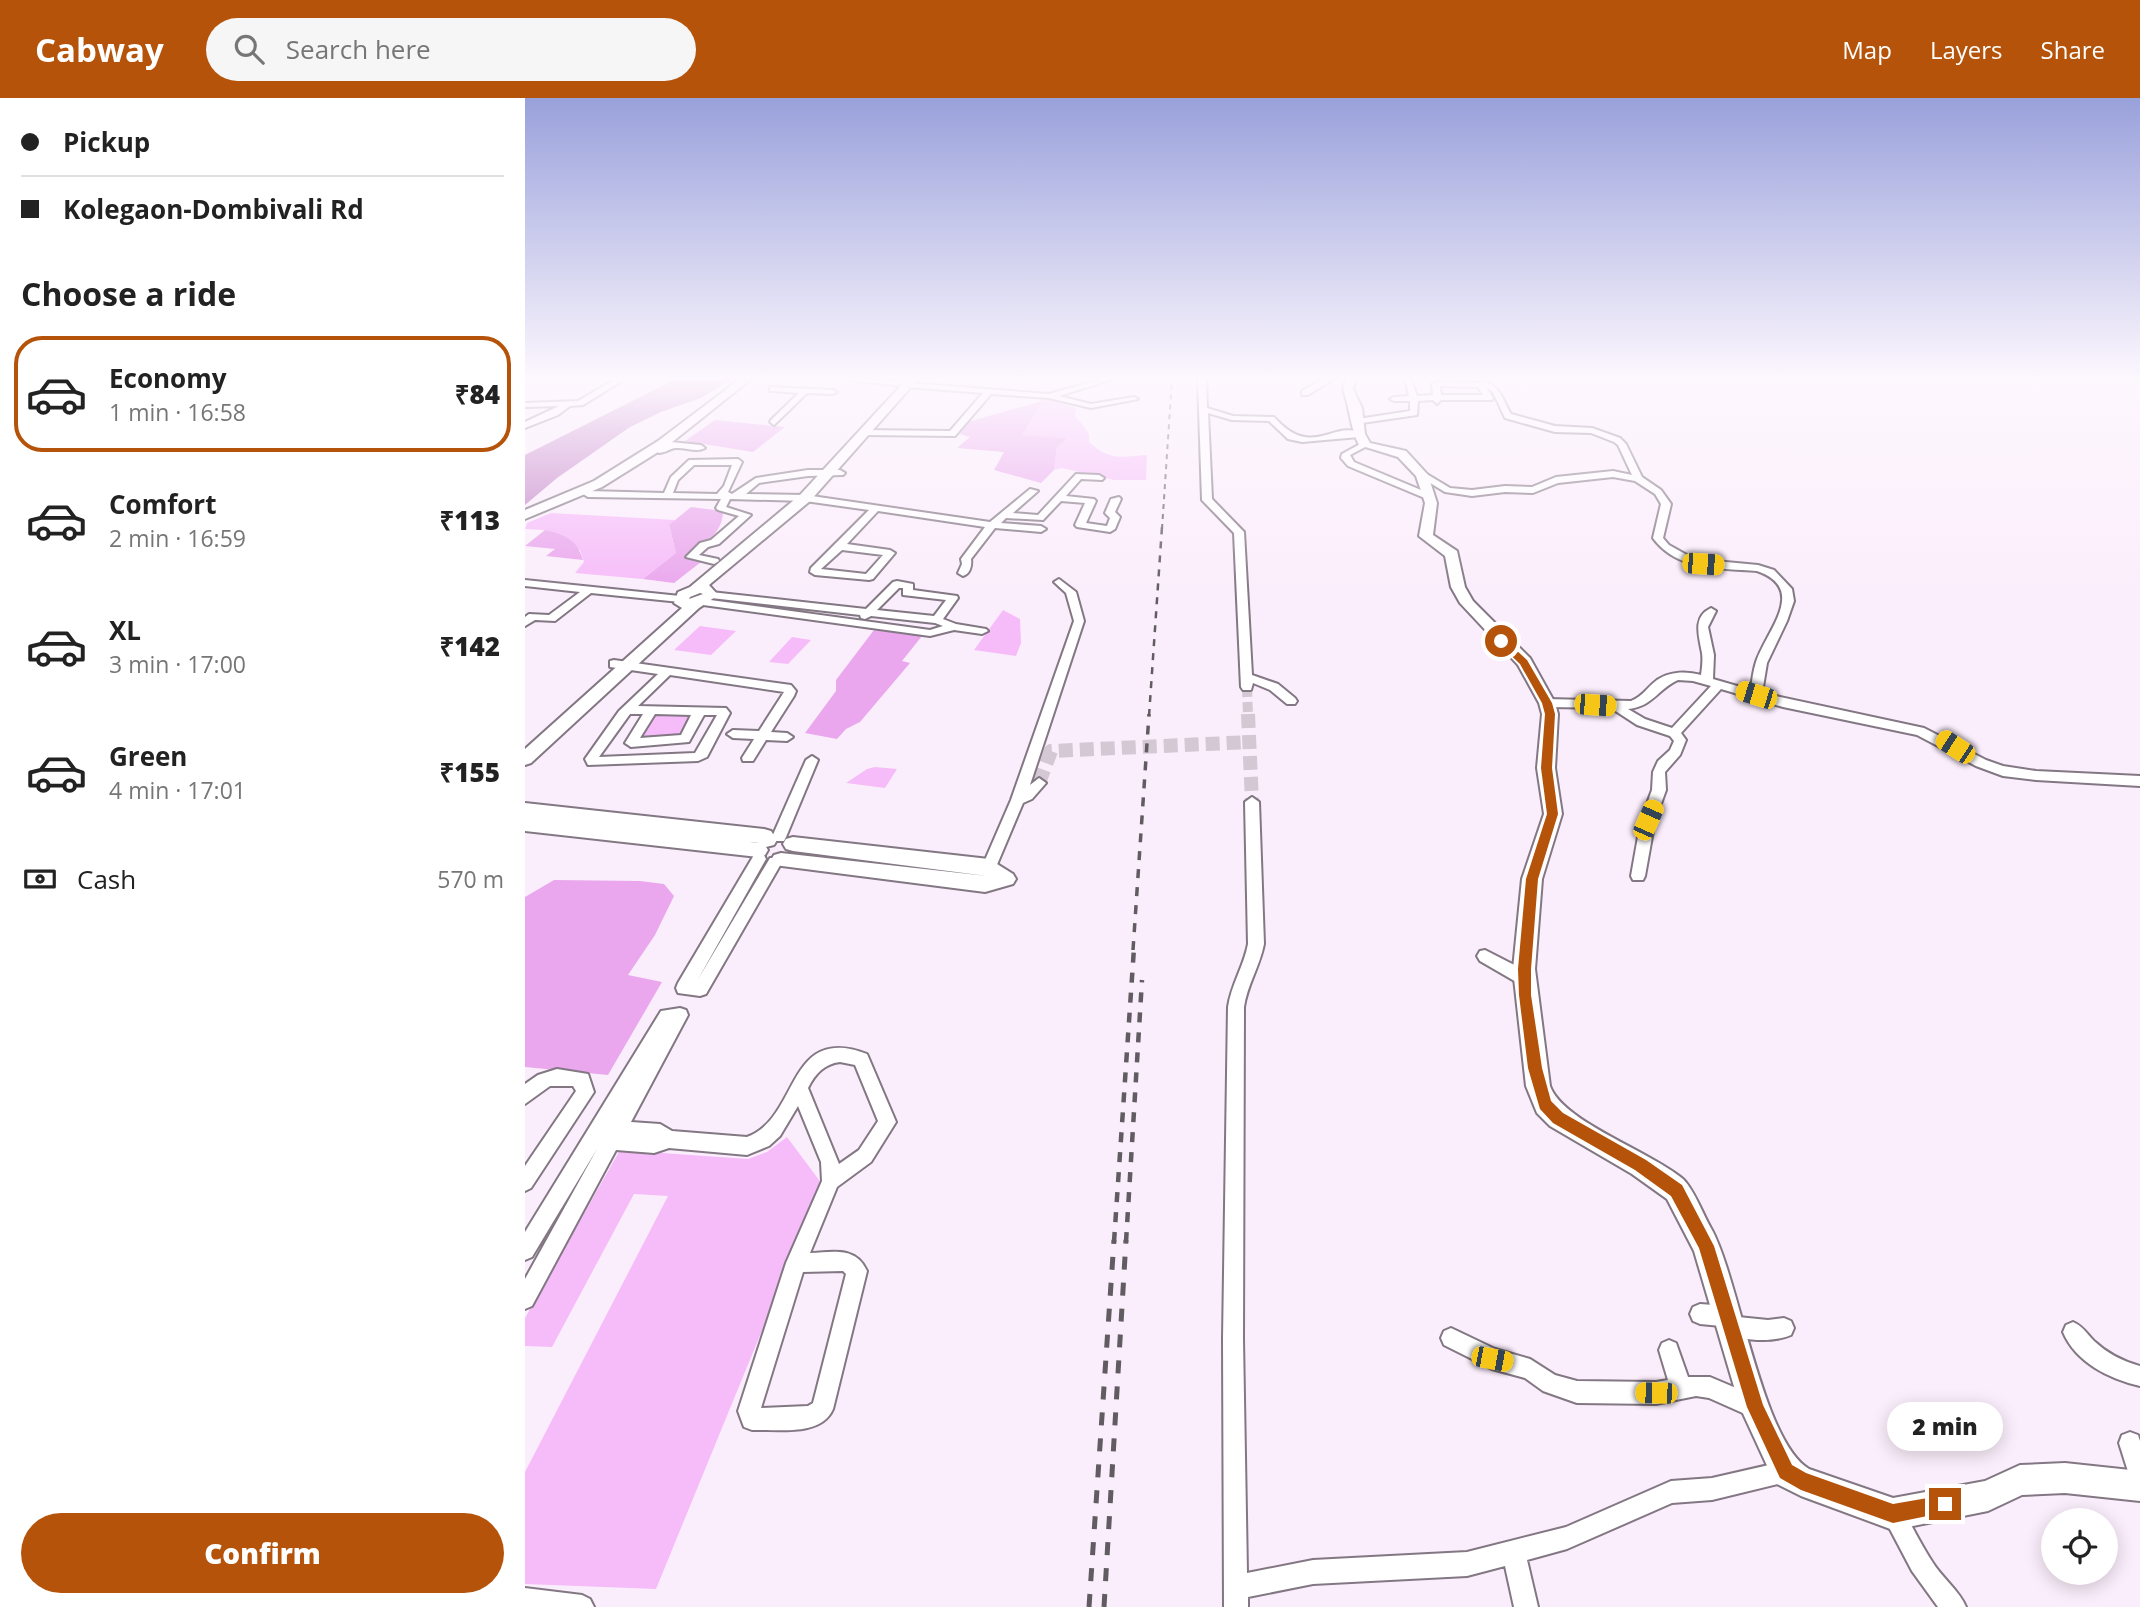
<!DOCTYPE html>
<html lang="en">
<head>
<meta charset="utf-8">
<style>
	:root { --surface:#fff; --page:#f6f6f6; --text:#222; --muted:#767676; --line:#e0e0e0; --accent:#b45309 }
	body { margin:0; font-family:"Open Sans",sans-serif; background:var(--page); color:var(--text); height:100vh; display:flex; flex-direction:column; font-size:26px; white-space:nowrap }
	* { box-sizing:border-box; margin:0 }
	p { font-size:23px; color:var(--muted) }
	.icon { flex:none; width:38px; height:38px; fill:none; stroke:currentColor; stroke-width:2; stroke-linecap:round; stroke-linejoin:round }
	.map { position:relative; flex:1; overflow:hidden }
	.side { display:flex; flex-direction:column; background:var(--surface); width:525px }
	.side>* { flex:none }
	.guide { display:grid; align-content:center; height:154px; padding:0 21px; background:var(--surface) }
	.fabs { position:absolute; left:1516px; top:1410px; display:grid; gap:14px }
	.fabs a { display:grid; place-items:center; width:77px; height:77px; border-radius:50%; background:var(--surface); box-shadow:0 4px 18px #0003; font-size:35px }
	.end { position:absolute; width:32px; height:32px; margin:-16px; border:9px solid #b45309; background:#fff; box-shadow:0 0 0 4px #fff }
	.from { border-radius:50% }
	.bubble { position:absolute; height:49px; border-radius:24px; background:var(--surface); box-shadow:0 4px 18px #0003; font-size:23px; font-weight:800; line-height:49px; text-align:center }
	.car { position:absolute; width:21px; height:42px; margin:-21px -10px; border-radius:9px; box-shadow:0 0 5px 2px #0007; background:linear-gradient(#f5c518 24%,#345 0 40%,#f5c518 0 76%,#345 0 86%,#f5c518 0) }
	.guide b { display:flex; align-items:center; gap:24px; height:66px; font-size:26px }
	.guide b+b { border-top:2px solid var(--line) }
	.guide i { width:18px; height:18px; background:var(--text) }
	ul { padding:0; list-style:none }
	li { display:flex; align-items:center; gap:21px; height:116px; margin:0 14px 10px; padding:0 7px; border:4px solid transparent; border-radius:28px }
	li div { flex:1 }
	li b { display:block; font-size:26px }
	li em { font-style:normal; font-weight:800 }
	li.active { border-color:var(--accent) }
	li>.icon { width:63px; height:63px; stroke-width:1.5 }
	h2 { padding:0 21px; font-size:32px; line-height:84px }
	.pay { display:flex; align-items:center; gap:18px; height:77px; padding:0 21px; font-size:26px }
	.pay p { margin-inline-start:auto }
	.button { display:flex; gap:14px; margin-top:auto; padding:14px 21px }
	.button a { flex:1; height:80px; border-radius:42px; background:var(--accent); color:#fff; font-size:28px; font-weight:800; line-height:80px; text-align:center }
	header { display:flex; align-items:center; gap:42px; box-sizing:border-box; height:98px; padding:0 35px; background:var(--accent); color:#fff }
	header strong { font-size:33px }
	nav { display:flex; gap:38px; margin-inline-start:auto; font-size:24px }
	.search { width:490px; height:63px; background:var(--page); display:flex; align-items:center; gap:18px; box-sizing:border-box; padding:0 24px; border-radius:38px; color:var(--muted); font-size:26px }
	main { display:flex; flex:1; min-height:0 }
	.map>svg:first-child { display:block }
	.green { fill:#f6bcf9 }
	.forest { fill:#eaa7ed }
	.water { fill:#c484c8 }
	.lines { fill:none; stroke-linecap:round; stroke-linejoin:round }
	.street-tunnel-far1 { stroke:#d3c8d4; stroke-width:10; stroke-dasharray:10 5; stroke-linecap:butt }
	.street-tunnel { stroke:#d3c8d4; stroke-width:14; stroke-dasharray:14 7; stroke-linecap:butt }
	.street-casing { stroke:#827783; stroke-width:4 }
	.secondary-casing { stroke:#827783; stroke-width:4 }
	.street { fill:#fff; fill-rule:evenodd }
	.secondary { fill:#fff; fill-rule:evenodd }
	.rail-far4 { stroke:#615b62; stroke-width:2; stroke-dasharray:5 5; stroke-linecap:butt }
	.rail-far3 { stroke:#615b62; stroke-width:2.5; stroke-dasharray:7 7; stroke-linecap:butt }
	.rail-far2 { stroke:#615b62; stroke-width:3.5; stroke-dasharray:9 9; stroke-linecap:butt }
	.rail-far1 { stroke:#615b62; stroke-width:4.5; stroke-dasharray:10 10; stroke-linecap:butt }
	.rail { stroke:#615b62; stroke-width:5; stroke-dasharray:13 13; stroke-linecap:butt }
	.route { fill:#b45309 }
</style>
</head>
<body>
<header>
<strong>Cabway</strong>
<div class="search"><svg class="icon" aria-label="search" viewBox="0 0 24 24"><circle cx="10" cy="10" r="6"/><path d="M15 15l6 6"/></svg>Search here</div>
<nav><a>Map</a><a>Layers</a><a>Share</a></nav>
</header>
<main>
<section class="side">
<div class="guide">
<b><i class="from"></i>Pickup</b>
<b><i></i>Kolegaon-Dombivali Rd</b>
</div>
<h2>Choose a ride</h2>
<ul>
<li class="active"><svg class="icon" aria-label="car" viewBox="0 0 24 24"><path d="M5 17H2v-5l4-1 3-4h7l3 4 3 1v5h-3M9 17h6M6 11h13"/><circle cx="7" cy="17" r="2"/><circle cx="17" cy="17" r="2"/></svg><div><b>Economy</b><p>1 min · 16:58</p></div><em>₹84</em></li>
<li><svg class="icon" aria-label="car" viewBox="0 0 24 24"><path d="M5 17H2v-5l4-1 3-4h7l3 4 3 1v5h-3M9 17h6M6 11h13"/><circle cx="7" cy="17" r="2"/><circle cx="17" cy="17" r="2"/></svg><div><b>Comfort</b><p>2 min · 16:59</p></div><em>₹113</em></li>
<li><svg class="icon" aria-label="car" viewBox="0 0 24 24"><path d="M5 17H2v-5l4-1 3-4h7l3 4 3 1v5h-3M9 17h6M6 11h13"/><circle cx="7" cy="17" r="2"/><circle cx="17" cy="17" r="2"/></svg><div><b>XL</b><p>3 min · 17:00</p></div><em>₹142</em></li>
<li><svg class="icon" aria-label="car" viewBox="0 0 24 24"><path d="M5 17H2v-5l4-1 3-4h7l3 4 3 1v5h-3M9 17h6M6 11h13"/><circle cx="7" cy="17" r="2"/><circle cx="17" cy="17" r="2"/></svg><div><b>Green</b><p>4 min · 17:01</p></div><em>₹155</em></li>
</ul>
<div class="pay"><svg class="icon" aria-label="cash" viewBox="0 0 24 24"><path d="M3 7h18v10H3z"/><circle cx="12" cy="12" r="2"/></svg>Cash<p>570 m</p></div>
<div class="button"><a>Confirm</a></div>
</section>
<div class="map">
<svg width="1615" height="1509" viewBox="0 0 1615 1509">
	<rect width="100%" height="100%" fill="#fbeefc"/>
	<g class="green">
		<path d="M519,299L551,310L550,317L564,336V344C584,363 596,359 622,357L621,382H589L537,370L529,372L532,348L541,340L496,337Z"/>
		<polygon points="26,415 150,422 144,428 151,455 118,481 50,475 59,464 55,452 20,432 0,431 2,425"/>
		<polygon points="478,512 495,521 496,545 491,558 449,552"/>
		<polygon points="175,528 211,533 186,557 149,552"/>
		<polygon points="267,539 286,542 263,566 244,564"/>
		<polygon points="171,614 158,640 110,643 129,617"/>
		<polygon points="350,669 372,671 360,690 321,685 342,671"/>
		<polygon points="262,1039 297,1086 131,1491 0,1486 0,1374 143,1098 109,1096 27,1249 0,1248 0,1220 95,1052 223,1061 242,1054"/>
	</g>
	<g class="forest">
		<polygon points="517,303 497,337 542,340 532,349 529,372 516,385 469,372 479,354 432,350 445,339 435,336 443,324"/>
		<polygon points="190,322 260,329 228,354 160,343"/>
		<path d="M166,409L198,413C198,437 177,446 160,460L176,464L149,485L118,481L151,455L144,427Z"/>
		<path d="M20,432C40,437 52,441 58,462L21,458L30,451L0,448Z"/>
		<polygon points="349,532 397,538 377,563 385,565 335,624 321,631 312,641 280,635 311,593 311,582"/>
		<polygon points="29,782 115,783 139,786 149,798 130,837 103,877 137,884 83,977 0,969 0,799"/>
	</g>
	<polygon class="water" points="151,281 207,281 176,300 136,314 105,329 32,380 0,407 0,357"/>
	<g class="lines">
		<polyline class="street-tunnel-far1" points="722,589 723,618"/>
		<g class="street-tunnel">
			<polyline points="723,616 727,704"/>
			<polyline points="514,685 526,653 726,644"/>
		</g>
		<defs>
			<g id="street">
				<polygon points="91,281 100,281 58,307 45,308 33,317 0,330 0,324 34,308 0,309 0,305 53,303"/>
				<polygon points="325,281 370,283 390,281 390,284 384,285 524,296 577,281 588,281 534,298 566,306 609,299 613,301 566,310 524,300 466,296 430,338 340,337 336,334 337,332 425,333 458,295 382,289 379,286 370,287 329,283"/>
				<path d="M673,281H681L682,310L708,318L749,319C788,363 808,320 838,336L834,339L777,344L763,341L744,323L707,322L683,315L687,401L719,434L727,577L753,586L770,600L772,603L770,606H762L745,592L728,585L726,592H718L716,589L709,435L677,402Z"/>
				<polygon points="798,281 808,281 783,297 777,297 777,293"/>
				<path d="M880,281H886L892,298L908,297L907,286L911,284L953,285L957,283C976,288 977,301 986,316L1030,328L1067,330L1095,340L1101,346L1117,379L1136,392L1146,406L1138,440L1144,447L1169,461L1233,467L1249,472L1267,491L1269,503L1262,523L1242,565L1237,595L1399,630L1461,662L1478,668L1511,673L1615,678V688L1511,682L1478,678L1451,668L1392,637L1258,609L1196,591L1156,635L1161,642L1155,657L1140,674L1141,692L1130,722L1120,778L1118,782H1108L1106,778L1116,722L1127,692L1128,674L1133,663L1145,652L1149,643L1145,638L1112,627L1086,610L1022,609L1016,605L1022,601L1106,603C1120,597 1121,590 1132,582C1145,573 1162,573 1176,577C1177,570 1178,562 1177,555C1174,538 1167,519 1186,510L1191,513L1183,529L1189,557L1188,581L1226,592C1227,583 1228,573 1231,564C1241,533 1284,491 1232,473C1195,470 1152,473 1128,440L1136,406L1130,396L1110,383L1088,379L1033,385L1008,395L980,394L947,398L920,394L892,377L900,375L925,390L947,392L980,388L1007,389L1031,379L1088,373L1107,377L1093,347L1089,344L1066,335L1030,334L980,320L968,294L960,288L968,300L967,302H916L912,306L908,302L893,303L892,317L830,326L829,324L833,321L885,313V303H869L865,301L869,299L884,298ZM915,288L953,289L958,297H916ZM1153,582L1168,583L1186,588L1147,630L1120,621L1103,611C1127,609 1133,591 1153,582Z"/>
				<polygon points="245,289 308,292 312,294 308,296 282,295 249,327 245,324 246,322 274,295 248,293 245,293"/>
				<path d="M146,344L176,347L180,350C171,355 161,349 150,350C144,351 140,355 133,355V351Z"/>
				<polygon points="837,345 844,347 825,357 829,364 908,397 908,401 902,401 823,368 816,360 817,356"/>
				<path d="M213,361L217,364L203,394L207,396L231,380L283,372H315L320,375L318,377L283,378L234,385L221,396L280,397L465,424L505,391L513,393L488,415L513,417L551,376L574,377L579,380L577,382L556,381L541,398L569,401L571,403L561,425L582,428L585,420L580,415L586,401L594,399L596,401L590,414L595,419L590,431L585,434L552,429L550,427L560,405L536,403L518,422L481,420L476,425L516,428L521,431L516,434L470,430L446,461C447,468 445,476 438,478L433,475L437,466L436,461L460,429L353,413L322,446L365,452L370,455L348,481L344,482L290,477L285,474L286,470L344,412L280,403L205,401L201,409L226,417L194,446L183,449L174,457L193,461L194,463L189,466L161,459L175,445L186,442L214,418L193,412L191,410L196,401L63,399L58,396L63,393L139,395L146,379L164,362ZM169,367H207L199,388L192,396L148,395L153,382ZM317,452L358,457L341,476L296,471Z"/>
				<polygon points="534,481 551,494 559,523 505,687 514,680 521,685 507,701 498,705 471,769 469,773 459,773 457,769 486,702 549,523 541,495 529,484"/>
				<polygon points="0,482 155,498 160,501 155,504 66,495 30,523 10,522 0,528 0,519 4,516 24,517 55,494 0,488"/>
				<path d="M372,483L388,486V492L432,498L433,500L418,521L431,526L461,531L463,533L457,536L429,532L405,538L178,507L173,504L178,501L405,532L418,528L410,525L346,518L340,521L336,520L335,517L186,500L181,497L186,494L341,511L368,484ZM374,490H378V497L421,502L409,518L352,512Z"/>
				<path d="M89,562L266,587L271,593L269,598L246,634L262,635L268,639L262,643L241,642L228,663H218L217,660L229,641L208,640L202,636L208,632L234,633L259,594L145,577L113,608L201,610L205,615L182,659L173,663L63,667L60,661L94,613L133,576L85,569V563ZM105,616H118L100,645L106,649L164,644L179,617H192L170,655L74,659ZM130,616L166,617L156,637L115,640Z"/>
				<polygon points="287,658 293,662 261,739 259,743 249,743 247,739 281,662"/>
				<path d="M727,699L734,704L739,846C735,868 722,887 719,909L718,1241L722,1475L788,1462L942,1454L1041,1429L1146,1383L1187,1380L1261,1363L1269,1366L1272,1374L1269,1382L1187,1402L1147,1405L1042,1451L1002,1462L1013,1509H989L980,1468L942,1478L788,1486L723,1499V1509H699L698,1241L703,909C706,887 719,868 723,846L720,704Z"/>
				<polygon points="234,756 239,757 241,761 172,883 245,760 255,760 257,764 181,896 175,898 153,895 151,890 153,885 229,757"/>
				<polygon points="960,852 1005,875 1007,880 1005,885 999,887 993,885 955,863 952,858 955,853"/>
				<path d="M155,910L161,912L163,917L106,1024L135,1026L147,1033L222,1039C275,1020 261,925 342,956L371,1024L346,1064L312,1089L285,1155C308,1154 331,1148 342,1173L308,1311C296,1339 252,1331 227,1332L219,1329L213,1313L261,1165L297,1083L296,1064L273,1008L255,1038L244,1048L222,1057L144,1050L129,1055L91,1052L7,1208L0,1211V1181L72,1051L7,1159L0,1162V1134L136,913ZM315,964L330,967L353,1023L334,1052L314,1066L283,990C290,976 299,966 315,964ZM318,1173L321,1176L288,1305L283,1308L236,1310L278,1174Z"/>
				<polygon points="32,971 63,976 69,994 6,1090 0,1093 0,1068 51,993 48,988 25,988 0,1006 0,986 13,977"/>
				<path d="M1175,1206L1203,1208L1210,1211L1213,1219L1243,1222L1259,1220L1266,1223L1269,1230L1266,1237C1247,1245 1218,1243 1199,1235L1196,1228L1175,1226L1168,1223L1165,1216L1168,1209Z"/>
				<path d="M1548,1224C1558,1228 1562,1236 1569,1243C1583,1256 1597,1263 1615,1268V1288C1585,1281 1551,1265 1538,1234L1541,1227Z"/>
				<polygon points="926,1230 970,1251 1005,1261 1030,1277 1052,1283 1131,1284 1143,1282 1134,1252 1137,1245 1144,1242 1151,1245 1163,1279 1185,1279 1237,1301 1240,1309 1237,1317 1229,1320 1184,1300 1171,1298 1131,1306 1052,1305 1018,1293 1000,1280 967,1271 919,1247 916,1240 919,1233"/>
				<polygon points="1605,1334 1613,1337 1615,1343 1615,1389 1607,1386 1594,1345 1597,1337"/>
				<path d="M1368,1405L1376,1408C1387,1428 1397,1449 1410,1468C1420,1482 1435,1494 1441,1509H1413L1387,1473L1357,1416L1360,1408Z"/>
				<polygon points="0,1490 57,1497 65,1501 69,1509 0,1509"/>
			</g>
			<g id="secondary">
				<polygon points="215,281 226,281 141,349 77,389 0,421 0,412 69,383 133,343"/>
				<path d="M382,281H393L285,403L184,487L193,497L174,510L6,665L0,667V651L157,510L149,505L153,494L165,489L275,397ZM175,495L178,496L164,501L165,499Z"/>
				<path d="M821,281H831L828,291L837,310L840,336L845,345L881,353L903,377L912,405L908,437L932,453L940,489L948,503L1005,560L1030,605L1033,616L1030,670L1037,716L1017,781L1010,871L1025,988C1038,1024 1125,1053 1158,1081C1170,1093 1178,1117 1187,1132C1215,1185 1237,1343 1284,1371L1368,1400L1460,1383L1495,1367L1540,1365L1615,1373V1403L1540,1395L1497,1397L1463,1413L1368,1432L1276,1398L1250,1385L1215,1309L1169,1153L1142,1101L1107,1076L1025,1028L1012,1015L1001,988L988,871L997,781L1019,716L1012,670L1017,616L1014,605L993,567L935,505L926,489L920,458L894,438L900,405L891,378L873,359L834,347C825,330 825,310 818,291Z"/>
				<polygon points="0,705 239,731 246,733 252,742 249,747 241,749 243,752 240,757 233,759 0,733 0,719 234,745 0,719"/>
				<polygon points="268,739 464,761 488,776 491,781 488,786 460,794 249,767 246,762 249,757 256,755 462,778 268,753 261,751 258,746 261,741"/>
			</g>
		</defs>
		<use href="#street" class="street-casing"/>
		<use href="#secondary" class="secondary-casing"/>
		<use href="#street" class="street"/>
		<use href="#secondary" class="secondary"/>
		<polyline class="rail-far4" points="637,431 647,281"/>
		<polyline class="rail-far3" points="624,618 637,429"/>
		<polyline class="rail-far2" points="608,852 624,616"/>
		<g class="rail-far1">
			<polyline points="589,1144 609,850"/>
			<polyline points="601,1144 617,882"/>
		</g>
		<g class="rail">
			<polyline points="564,1509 589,1142"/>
			<polyline points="579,1509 601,1142"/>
		</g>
	</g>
	<linearGradient id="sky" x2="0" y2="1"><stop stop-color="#99a1db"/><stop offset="0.57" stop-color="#fdf7fe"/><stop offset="1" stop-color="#fdf7fe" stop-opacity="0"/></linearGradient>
	<rect width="1615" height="492" fill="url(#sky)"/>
	<polygon class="route" points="973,541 979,541 1002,562 1027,605 1030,616 1027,670 1033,716 1013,781 1006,871 1006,897 1017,970 1026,1003 1038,1015 1121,1062 1157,1087 1189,1148 1238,1307 1267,1367 1281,1375 1368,1406 1420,1397 1427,1400 1430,1406 1427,1413 1368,1425 1276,1392 1255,1380 1222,1309 1174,1150 1146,1098 1110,1072 1028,1025 1015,1011 1003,970 994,897 993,871 1001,781 1022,716 1016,670 1020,616 1017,605 995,566 973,545"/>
</svg>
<div class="fabs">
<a><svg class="icon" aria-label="locate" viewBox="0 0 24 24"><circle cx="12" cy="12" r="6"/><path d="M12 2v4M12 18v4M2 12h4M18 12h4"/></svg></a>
</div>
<i class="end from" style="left:976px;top:543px"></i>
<i class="end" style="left:1420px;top:1406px"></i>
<div class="bubble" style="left:1362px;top:1304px;width:116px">2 min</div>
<i class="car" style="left:1178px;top:466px;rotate:94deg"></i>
<i class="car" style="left:1231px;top:597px;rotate:287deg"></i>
<i class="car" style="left:1070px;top:607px;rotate:94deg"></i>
<i class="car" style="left:1430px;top:649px;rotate:303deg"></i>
<i class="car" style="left:1123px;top:722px;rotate:24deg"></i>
<i class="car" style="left:967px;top:1261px;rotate:101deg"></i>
<i class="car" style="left:1131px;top:1295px;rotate:271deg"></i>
</div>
</main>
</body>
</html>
